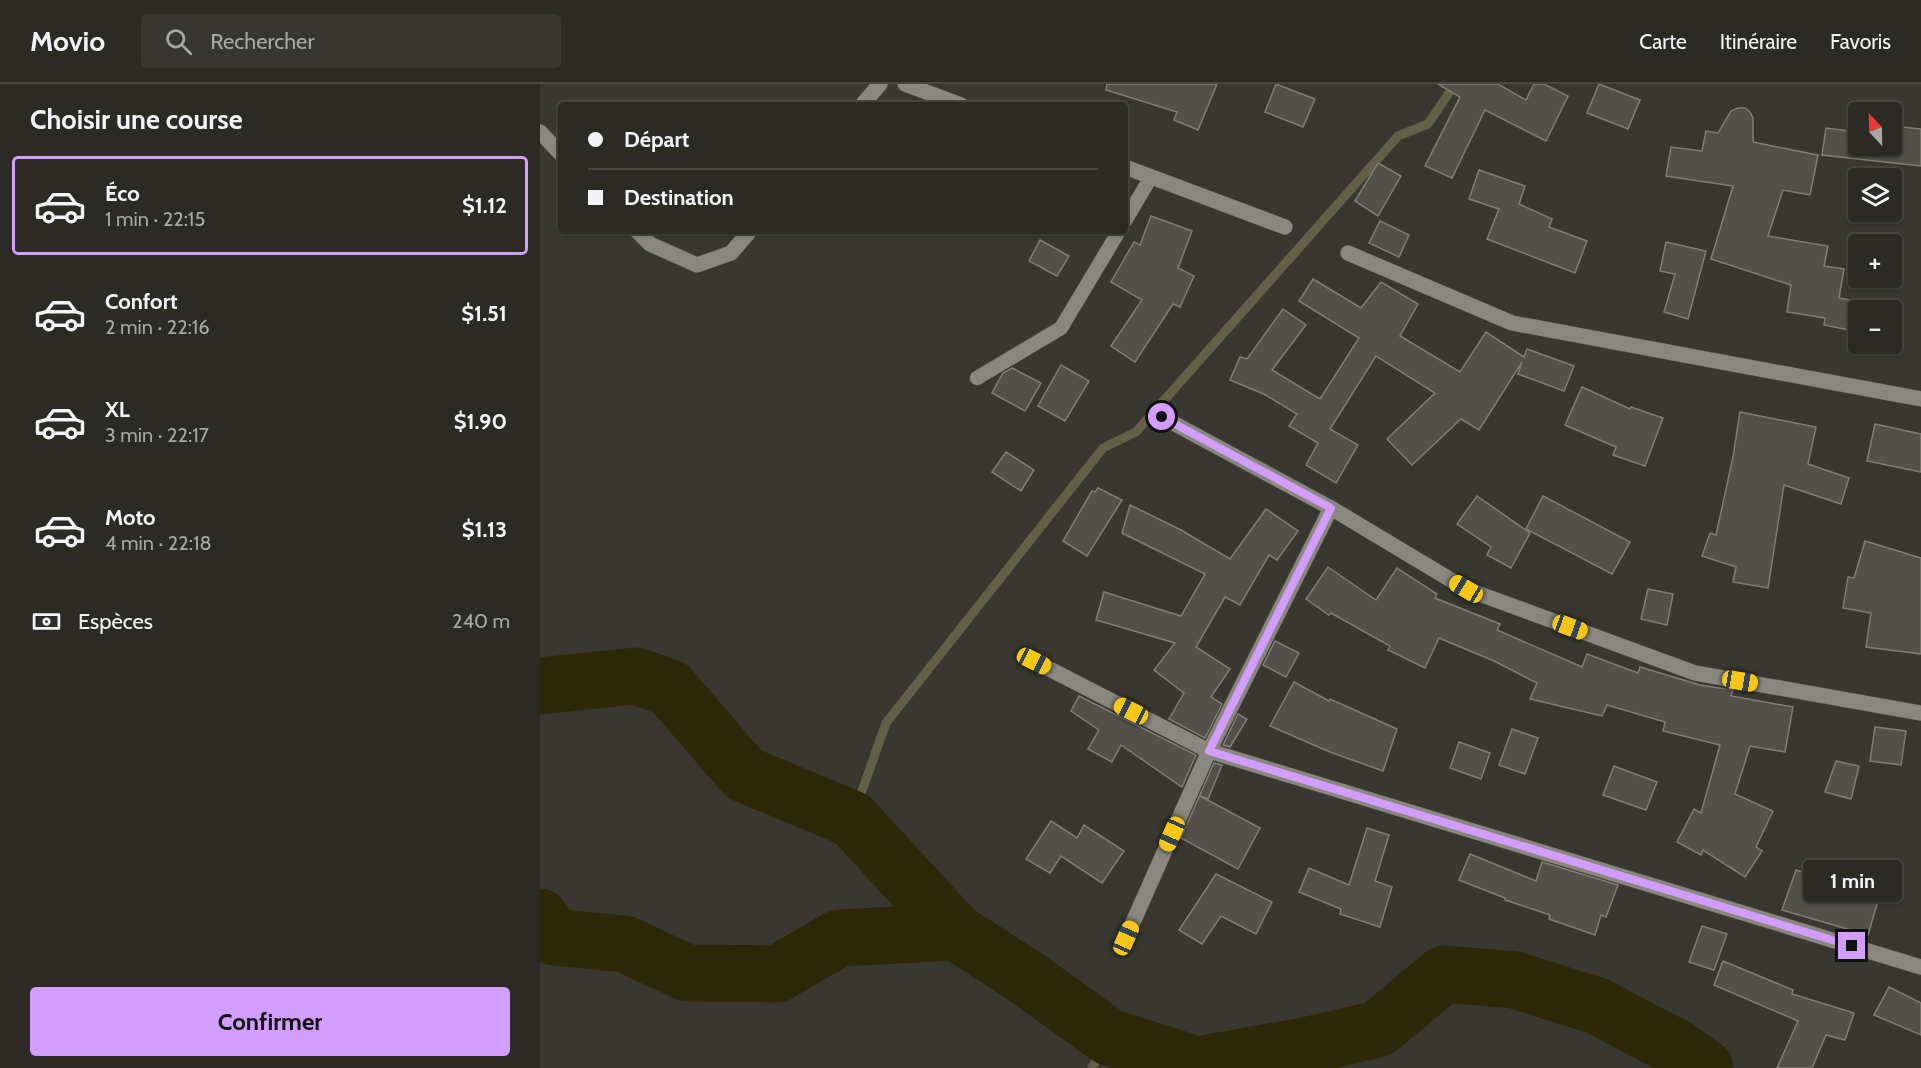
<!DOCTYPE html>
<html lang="fr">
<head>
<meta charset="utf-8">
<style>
	:root { --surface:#2b2a24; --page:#373631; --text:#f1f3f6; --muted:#a6a7a6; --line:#474641; --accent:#d29dfd }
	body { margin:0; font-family:Cabin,sans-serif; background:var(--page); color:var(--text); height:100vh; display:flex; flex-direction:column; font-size:22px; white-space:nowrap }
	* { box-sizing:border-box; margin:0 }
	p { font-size:20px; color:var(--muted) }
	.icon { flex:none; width:33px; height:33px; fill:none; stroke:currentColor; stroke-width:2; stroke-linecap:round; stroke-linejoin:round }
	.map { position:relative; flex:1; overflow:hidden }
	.sheet { display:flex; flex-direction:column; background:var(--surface); width:540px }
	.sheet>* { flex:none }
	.guide { position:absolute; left:18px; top:18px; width:570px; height:132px; border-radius:6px; box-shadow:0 2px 4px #0004,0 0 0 2px var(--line); display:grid; align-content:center; height:132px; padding:0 30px; background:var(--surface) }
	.needle { width:39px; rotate:338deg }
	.tools { position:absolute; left:1308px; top:18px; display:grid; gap:12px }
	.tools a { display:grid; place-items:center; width:54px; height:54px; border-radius:6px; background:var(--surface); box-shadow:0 2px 4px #0004,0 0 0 2px var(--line); font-size:30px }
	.end { position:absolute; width:27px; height:27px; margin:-14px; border:8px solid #d29dfd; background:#111; box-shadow:0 0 0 3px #111 }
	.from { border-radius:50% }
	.bubble { position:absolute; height:42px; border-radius:6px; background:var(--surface); box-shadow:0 2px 4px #0004,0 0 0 2px var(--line); font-size:20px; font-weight:700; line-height:42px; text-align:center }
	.car { position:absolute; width:18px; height:36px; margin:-18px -9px; border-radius:8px; box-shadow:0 0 4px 2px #0007; background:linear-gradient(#f5c518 24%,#345 0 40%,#f5c518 0 76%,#345 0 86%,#f5c518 0) }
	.guide b { display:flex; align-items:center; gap:21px; height:57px; font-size:22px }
	.guide b+b { border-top:2px solid var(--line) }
	.guide i { width:15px; height:15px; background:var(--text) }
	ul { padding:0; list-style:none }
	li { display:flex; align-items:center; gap:18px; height:99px; margin:0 12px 9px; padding:0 18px; border:3px solid transparent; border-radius:6px }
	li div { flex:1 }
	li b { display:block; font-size:22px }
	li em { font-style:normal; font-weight:700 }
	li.on { border-color:var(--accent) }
	li>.icon { width:54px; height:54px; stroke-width:1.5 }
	h2 { padding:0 30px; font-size:27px; line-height:72px }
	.pay { display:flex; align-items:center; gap:15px; height:66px; padding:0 30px; font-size:22px }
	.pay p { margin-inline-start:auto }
	.button { display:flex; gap:12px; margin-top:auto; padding:12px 30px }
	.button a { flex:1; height:69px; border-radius:6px; background:var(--accent); color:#111; font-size:24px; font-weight:700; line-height:69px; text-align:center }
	header { display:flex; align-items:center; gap:36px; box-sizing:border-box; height:84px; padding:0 30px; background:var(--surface); border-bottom:2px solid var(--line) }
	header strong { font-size:28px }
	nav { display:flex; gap:33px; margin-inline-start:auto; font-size:21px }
	.search { width:420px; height:54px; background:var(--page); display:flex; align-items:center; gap:15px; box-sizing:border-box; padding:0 21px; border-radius:6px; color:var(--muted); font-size:22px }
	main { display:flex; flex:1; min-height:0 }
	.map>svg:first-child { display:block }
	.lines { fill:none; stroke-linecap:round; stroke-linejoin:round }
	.stream { stroke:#646048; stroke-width:9 }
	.river { stroke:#2d2808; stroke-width:57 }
	.building { fill:#525149; stroke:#7f7d75; stroke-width:1.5 }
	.service-casing { stroke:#57564f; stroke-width:15 }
	.minor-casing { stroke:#57564f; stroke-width:16 }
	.service { stroke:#89887f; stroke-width:14 }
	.minor { stroke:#89887f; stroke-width:15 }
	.route { stroke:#d29dfd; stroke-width:8 }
</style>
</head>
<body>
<header>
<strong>Movio</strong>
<div class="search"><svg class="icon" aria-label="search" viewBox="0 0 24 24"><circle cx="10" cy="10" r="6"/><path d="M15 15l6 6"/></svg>Rechercher</div>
<nav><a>Carte</a><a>Itinéraire</a><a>Favoris</a></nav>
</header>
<main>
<section class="sheet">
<h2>Choisir une course</h2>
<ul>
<li class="on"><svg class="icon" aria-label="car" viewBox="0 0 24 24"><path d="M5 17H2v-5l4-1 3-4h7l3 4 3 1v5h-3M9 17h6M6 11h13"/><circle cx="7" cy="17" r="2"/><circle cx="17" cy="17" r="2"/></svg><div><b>Éco</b><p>1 min · 22:15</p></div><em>$1.12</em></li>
<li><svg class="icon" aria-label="car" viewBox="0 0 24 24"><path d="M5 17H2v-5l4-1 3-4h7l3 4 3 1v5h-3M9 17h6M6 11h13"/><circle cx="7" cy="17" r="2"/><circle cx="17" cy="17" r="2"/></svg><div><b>Confort</b><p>2 min · 22:16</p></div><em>$1.51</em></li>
<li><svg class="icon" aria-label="car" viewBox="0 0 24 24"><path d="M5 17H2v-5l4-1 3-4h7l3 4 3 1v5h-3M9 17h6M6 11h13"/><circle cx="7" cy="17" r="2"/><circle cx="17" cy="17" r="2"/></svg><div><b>XL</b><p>3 min · 22:17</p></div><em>$1.90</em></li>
<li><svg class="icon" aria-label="car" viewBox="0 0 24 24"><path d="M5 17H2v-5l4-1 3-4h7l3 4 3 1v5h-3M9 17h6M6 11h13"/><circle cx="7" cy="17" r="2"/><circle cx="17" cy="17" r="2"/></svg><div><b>Moto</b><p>4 min · 22:18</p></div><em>$1.13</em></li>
</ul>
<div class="pay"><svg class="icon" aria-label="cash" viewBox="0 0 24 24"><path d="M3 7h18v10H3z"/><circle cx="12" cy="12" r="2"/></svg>Espèces<p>240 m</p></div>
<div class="button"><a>Confirmer</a></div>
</section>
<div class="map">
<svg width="1381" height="984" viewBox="0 0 1381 984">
	<rect width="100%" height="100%" fill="#393830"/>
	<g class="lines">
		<g class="stream">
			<polyline points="312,735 346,639 563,364 596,348 858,52 888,40 915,0"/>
			<polyline points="552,984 569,953"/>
		</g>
		<g class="river">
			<polyline points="0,602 96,592 130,604 204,690 312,735 416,848"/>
			<polyline points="0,833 13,853 85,860 147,889 237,890 299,854 416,848 484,892 569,953 657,981 765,962 838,945 904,890 975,896 1057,922 1137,964 1165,984"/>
		</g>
	</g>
	<g class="building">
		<polygon points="567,0 677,0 658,46 634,36 637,28 566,6"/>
		<polygon points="736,0 775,15 763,43 725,28"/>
		<polygon points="898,0 958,0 986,16 994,0 1004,0 1028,12 1006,57 945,26 912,94 885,82 920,13"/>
		<polygon points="1059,0 1100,16 1088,45 1047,29"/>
		<polygon points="1198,24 1205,24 1210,28 1213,34 1213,58 1278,71 1270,111 1243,106 1228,152 1288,162 1284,182 1304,185 1299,214 1320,218 1314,247 1284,241 1285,234 1247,228 1251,201 1171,175 1193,102 1126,92 1131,63 1162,67 1166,47 1178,49 1191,27"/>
		<polygon points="1352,42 1381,45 1381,82 1282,71 1286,44 1318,48 1318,62 1352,62"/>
		<polygon points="838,79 861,92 838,132 815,117"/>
		<polygon points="939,86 985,102 979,120 1012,135 1009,143 1047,157 1035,189 947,155 959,125 929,115"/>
		<polygon points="611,132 652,147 638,184 654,192 640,223 633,220 595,278 571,262 602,216 571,198 594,158 600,161"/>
		<polygon points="840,137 869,151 859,173 829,159"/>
		<polygon points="500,156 529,172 517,192 489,177"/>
		<polygon points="1126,158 1166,167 1148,235 1124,228 1135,190 1120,187"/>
		<polygon points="773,195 821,224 841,198 878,220 860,252 920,288 946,248 984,273 987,265 1034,282 1024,307 978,290 982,278 939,346 921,335 872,381 847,355 895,309 836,272 790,345 818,361 796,399 766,381 778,359 749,342 757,330 724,310 690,296 700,273 707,275 743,225 766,241 732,286 780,315 819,254 759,217"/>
		<polygon points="521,281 549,297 525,337 498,322"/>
		<polygon points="472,284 501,299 485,327 452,309 463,289"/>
		<polygon points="1042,303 1090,325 1091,323 1123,334 1105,382 1073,371 1076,363 1025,341"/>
		<polygon points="1200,328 1276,343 1268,380 1309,394 1301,420 1244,401 1228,504 1193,498 1196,483 1162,472 1170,449 1176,451 1193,373"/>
		<polygon points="1335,340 1381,350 1381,388 1327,377"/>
		<polygon points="466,368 494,386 481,407 452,388"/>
		<polygon points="558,404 582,416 547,472 523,457 552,407 555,408"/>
		<polygon points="937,412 990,449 971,484 947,471 951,463 917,440"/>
		<polygon points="1003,412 1090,458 1072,490 986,445"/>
		<polygon points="590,421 641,446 690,475 726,425 758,447 737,476 729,471 700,521 685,513 656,563 690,585 671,613 682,620 665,654 629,635 644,609 614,586 635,559 556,536 564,508 641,532 665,490 582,449"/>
		<polygon points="1325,457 1381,474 1381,570 1326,563 1331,529 1303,524 1308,493 1314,494"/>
		<polygon points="788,483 836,516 857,484 897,510 895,514 960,540 957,546 1042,583 1047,570 1098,589 1100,583 1160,601 1193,606 1191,612 1253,623 1245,668 1210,662 1195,710 1233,727 1216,763 1222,767 1205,793 1163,766 1161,771 1137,758 1154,725 1161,729 1180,661 1123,647 1125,638 1067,621 1062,632 990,615 997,599 954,577 899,554 885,584 848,566 850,562 791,529 789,531 766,515"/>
		<polygon points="1108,505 1133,510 1127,541 1101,535"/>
		<polygon points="735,557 759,569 746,593 723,581"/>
		<polygon points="754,598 789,617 790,615 857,645 843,687 790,668 730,642"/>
		<polygon points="539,612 656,671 642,703 581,661 572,678 548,665 559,646 531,627"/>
		<polygon points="698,630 707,635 690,663 683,661"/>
		<polygon points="1335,643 1366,647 1361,681 1330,677"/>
		<polygon points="972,645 998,654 985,690 959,681"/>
		<polygon points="919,658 950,669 941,695 910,684"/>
		<polygon points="1296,677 1319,682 1311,715 1285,708"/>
		<polygon points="674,679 682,681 668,715 660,712 720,744 698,785 641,754"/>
		<polygon points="1074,682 1117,698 1106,726 1063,711"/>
		<polygon points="511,737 537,754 544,741 584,767 562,799 521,772 510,789 486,775"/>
		<polygon points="827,744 849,751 835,797 852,803 840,843 800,830 801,825 759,808 769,784 809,801"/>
		<polygon points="930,770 996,797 1002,778 1078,801 1066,833 1061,831 1055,851 1009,835 1010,831 965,816 965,814 919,796"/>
		<polygon points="1256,786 1339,813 1328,851 1242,826"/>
		<polygon points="676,790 732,818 716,850 681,832 662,860 639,846"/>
		<polygon points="1162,842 1187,850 1174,886 1149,878"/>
		<polygon points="1183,877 1253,906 1252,910 1314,929 1305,956 1286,951 1272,984 1237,984 1258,937 1174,901"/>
		<polygon points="1349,903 1381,919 1381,951 1334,931"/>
	</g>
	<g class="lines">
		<defs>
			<g id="service">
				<polyline points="585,137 611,93"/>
				<polyline points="437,294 521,244 579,147"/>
			</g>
			<g id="minor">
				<polyline points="365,0 421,21"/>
				<polyline points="322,21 340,0"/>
				<polyline points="0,48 21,70"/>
				<polyline points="585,83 745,143"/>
				<polyline points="97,147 110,160 157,181 191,169 210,147"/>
				<polyline points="808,169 972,239 1381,315"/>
				<polyline points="622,333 791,424 926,505 1155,589 1381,629"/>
				<polyline points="494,577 669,667 1381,883"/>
				<polyline points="586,854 669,667 791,424"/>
			</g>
		</defs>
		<use href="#service" class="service-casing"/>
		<use href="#minor" class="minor-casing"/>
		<use href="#service" class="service"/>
		<use href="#minor" class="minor"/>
	</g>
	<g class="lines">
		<polyline class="route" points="622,333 791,424 669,667 1312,862"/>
	</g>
</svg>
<div class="tools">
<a><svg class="needle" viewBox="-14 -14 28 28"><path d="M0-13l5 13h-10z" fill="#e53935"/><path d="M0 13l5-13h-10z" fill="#a6a7a6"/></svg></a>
<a><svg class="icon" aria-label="layers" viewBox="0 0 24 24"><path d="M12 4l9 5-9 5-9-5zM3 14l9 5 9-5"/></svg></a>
<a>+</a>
<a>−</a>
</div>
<i class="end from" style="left:622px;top:333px"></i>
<i class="end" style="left:1312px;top:862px"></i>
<div class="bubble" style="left:1263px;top:776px;width:99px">1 min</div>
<i class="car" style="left:926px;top:505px;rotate:301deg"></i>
<i class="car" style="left:1030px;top:543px;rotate:110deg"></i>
<i class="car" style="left:494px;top:577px;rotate:117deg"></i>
<i class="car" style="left:1200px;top:597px;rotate:100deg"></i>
<i class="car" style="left:591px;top:627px;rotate:297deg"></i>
<i class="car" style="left:632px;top:750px;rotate:204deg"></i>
<i class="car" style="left:586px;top:854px;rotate:24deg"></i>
<div class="guide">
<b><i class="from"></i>Départ</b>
<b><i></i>Destination</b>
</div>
</div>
</main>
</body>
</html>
